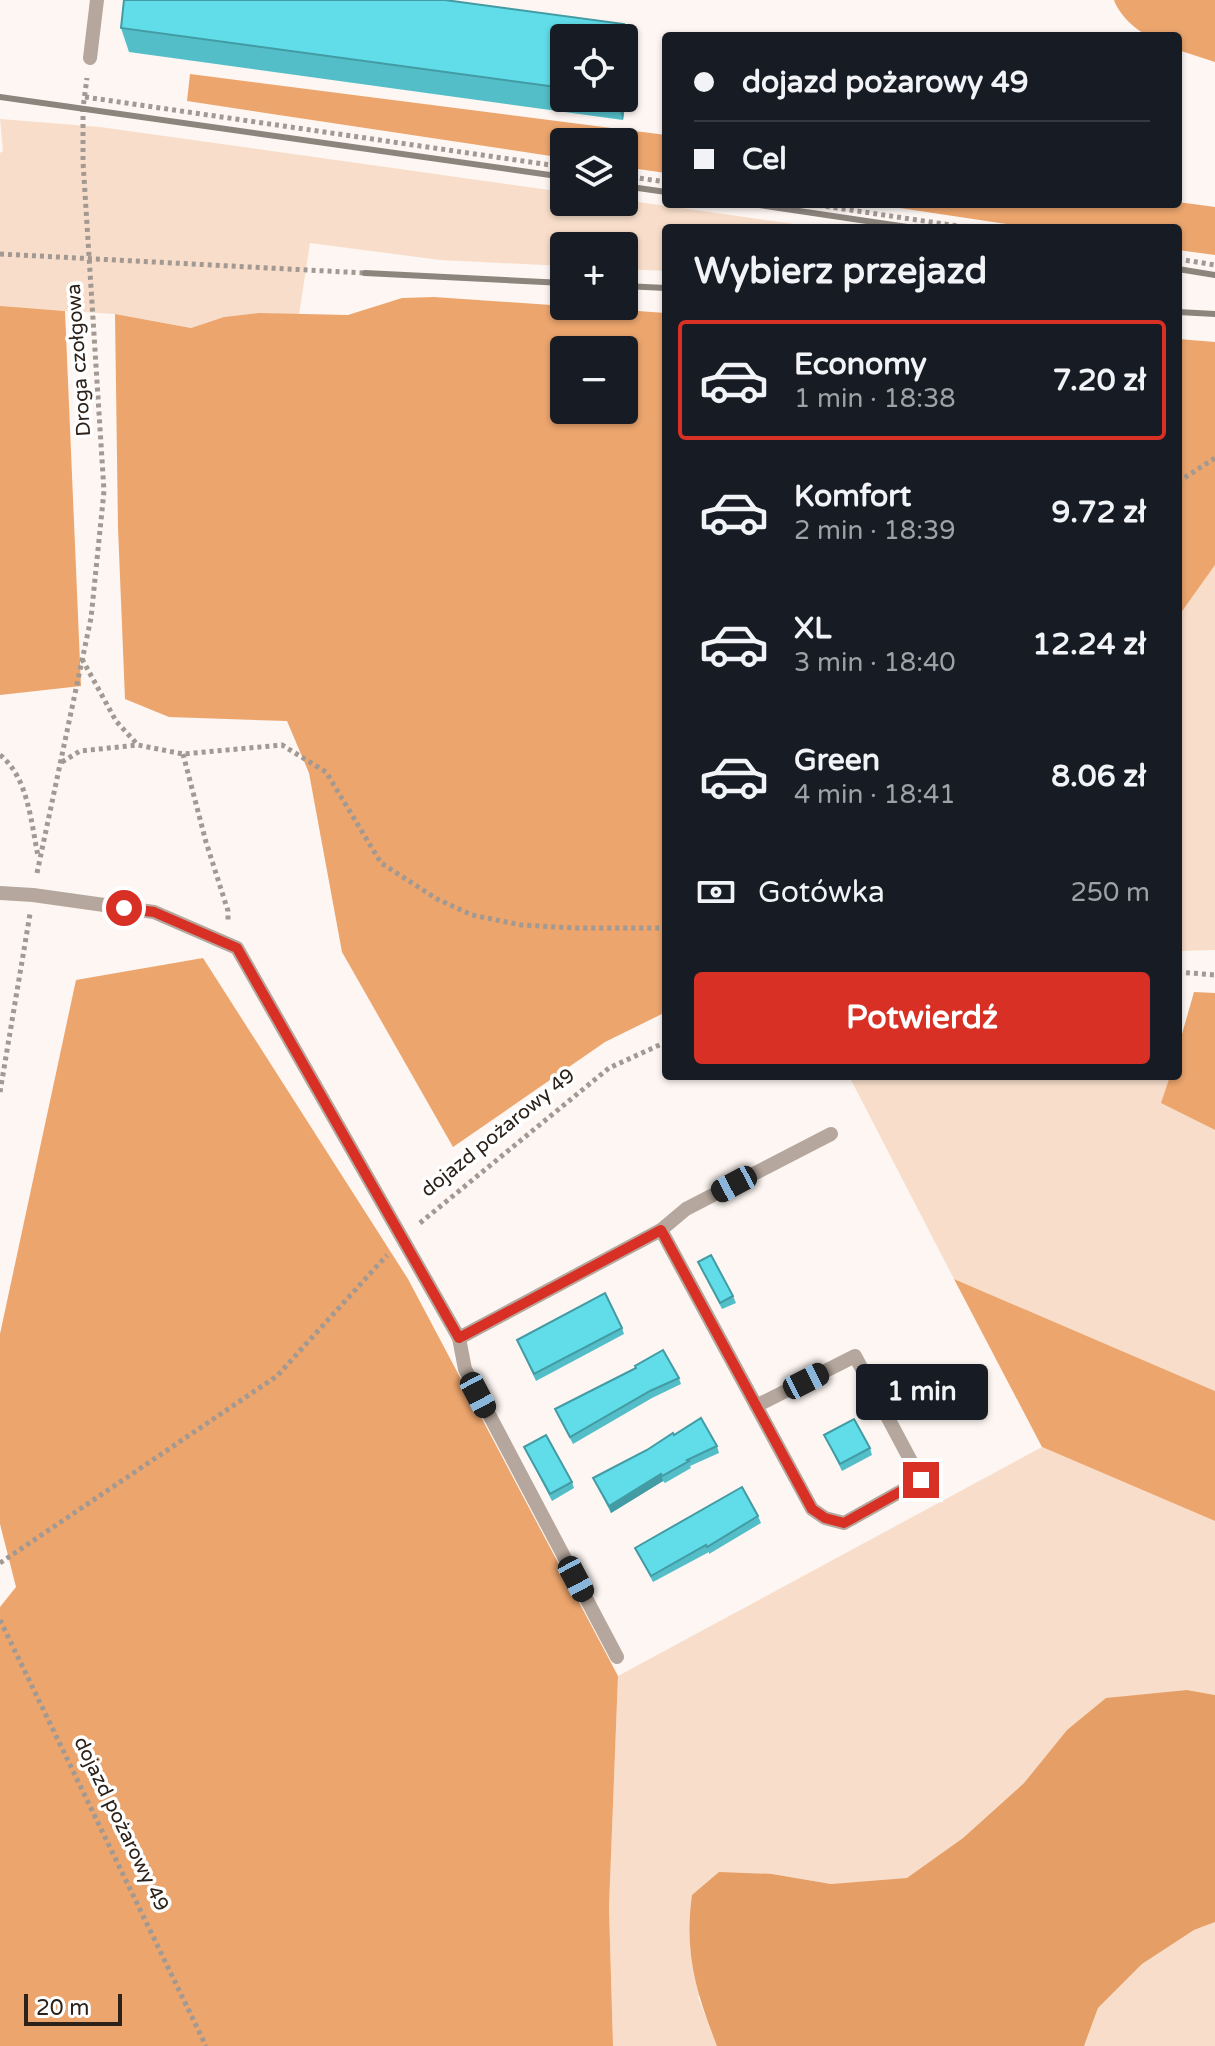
<!DOCTYPE html>
<html lang="pl">
<head>
<meta charset="utf-8">
<style>
	:root { --surface:#171b24; --page:#242831; --text:#f1f3f6; --muted:#9ea1a6; --line:#363941; --accent:#d93025 }
	body { margin:0; font-family:"Varela Round",sans-serif; background:var(--page); color:var(--text); height:100vh; display:flex; flex-direction:column; font-size:30px; white-space:nowrap }
	* { box-sizing:border-box; margin:0 }
	p { font-size:26px; color:var(--muted) }
	.icon { flex:none; width:44px; height:44px; fill:none; stroke:currentColor; stroke-width:2; stroke-linecap:round; stroke-linejoin:round }
	.map { position:relative; flex:1; overflow:hidden }
	.side { position:absolute; left:662px; top:224px; width:520px; height:856px; display:flex; flex-direction:column; background:var(--surface); border-radius:8px; box-shadow:0 2px 6px #0004 }
	.side>* { flex:none }
	.guide { position:absolute; left:662px; top:32px; width:520px; height:176px; border-radius:8px; box-shadow:0 2px 6px #0004; display:grid; align-content:center; height:176px; padding:0 32px; background:var(--surface) }
	.controls { position:absolute; left:550px; top:24px; display:grid; gap:16px }
	.controls a { display:grid; place-items:center; width:88px; height:88px; border-radius:8px; background:var(--surface); box-shadow:0 2px 6px #0004; font-size:40px }
	.scale { position:absolute; left:24px; bottom:20px; width:98px; box-sizing:border-box; padding-left:8px; border:4px solid #2d2219; border-top:0; font-size:22px; line-height:28px; white-space:nowrap; color:#2d2219; -webkit-text-stroke:6px #fff; paint-order:stroke }
	.end { position:absolute; width:36px; height:36px; margin:-18px; border:10px solid #d93025; background:#fff; box-shadow:0 0 0 4px #fff }
	.from { border-radius:50% }
	.bubble { position:absolute; height:56px; border-radius:8px; background:var(--surface); box-shadow:0 2px 6px #0004; font-size:26px; font-weight:800; line-height:56px; text-align:center }
	.car { position:absolute; width:24px; height:48px; margin:-24px -12px; border-radius:10px; box-shadow:0 0 6px 2px #0007; background:linear-gradient(#222 24%,#8ab4d8 0 40%,#222 0 76%,#8ab4d8 0 86%,#222 0) }
	.guide b { display:flex; align-items:center; gap:28px; height:76px; font-size:30px }
	.guide b+b { border-top:2px solid var(--line) }
	.guide i { width:20px; height:20px; background:var(--text) }
	ul { padding:0; list-style:none }
	li { display:flex; align-items:center; gap:24px; height:120px; margin:0 16px 12px; padding:0 16px; border:4px solid transparent; border-radius:8px }
	li div { flex:1 }
	li b { display:block; font-size:30px }
	li em { font-style:normal; font-weight:800 }
	li.active { border-color:var(--accent) }
	li>.icon { width:72px; height:72px; stroke-width:1.5 }
	h2 { padding:0 32px; font-size:36px; line-height:96px }
	.pay { display:flex; align-items:center; gap:20px; height:88px; padding:0 32px; font-size:30px }
	.pay p { margin-inline-start:auto }
	.action { display:flex; gap:16px; margin-top:auto; padding:16px 32px }
	.action a { flex:1; height:92px; border-radius:8px; background:var(--accent); color:#fff; font-size:32px; font-weight:800; line-height:92px; text-align:center }
	.map>svg:first-child { display:block }
	.green { fill:#f8deca }
	.forest { fill:#eca56d; fill-rule:evenodd }
	.water { fill:#e59f66 }
	.lines { fill:none; stroke-linecap:round; stroke-linejoin:round }
	.path { stroke:#a29993; stroke-width:5; stroke-dasharray:4 4; stroke-linecap:butt }
	.lane { stroke:#b5a79d; stroke-width:14 }
	.rail { stroke:#8d847d; stroke-width:6 }
	.wall { fill:#53bec8; fill-rule:evenodd }
	.shaded-wall { fill:#439ba3 }
	.building { fill:#60dde9; stroke:#439ba3; stroke-width:2 }
	.route { stroke:#d93025; stroke-width:10 }
	.labels { text-anchor:middle; dominant-baseline:central; stroke-width:7; stroke-linejoin:round; paint-order:stroke }
	.street-label { font-size:20px; fill:#2d2219; stroke:#fff }
</style>
</head>
<body>
<div class="map">
<svg width="1215" height="2046" viewBox="0 0 1215 2046">
	<rect width="100%" height="100%" fill="#fdf6f2"/>
	<g class="green">
		<polygon points="0,119 100,127 564,192 564,202 624,200 823,228 666,228 666,271 624,269 624,246 564,246 564,266 440,260 310,243 299,315 259,313 224,317 191,328 115,314 3,307 0,306 0,153 3,151"/>
		<polygon points="1215,565 1215,950 1178,951 1178,617"/>
		<polygon points="849,1076 1170,1076 1162,1103 1215,1130 1215,1391 954,1279"/>
		<polygon points="1042,1447 1215,1521 1215,1695 1187,1690 1067,1730 1024,1783 963,1838 907,1879 831,1884 772,1874 698,1997 717,2046 613,2046 609,1907 618,1676"/>
		<polygon points="1215,1922 1215,2046 1084,2046 1098,2008 1142,1964 1194,1930"/>
	</g>
	<g class="forest">
		<path d="M1114,0H1215V62L1178,50V36C1170,36 1159,38 1151,36C1136,32 1119,14 1114,0Z"/>
		<polygon points="190,74 666,135 666,173 624,167 624,142 564,142 564,158 187,101"/>
		<polygon points="1178,202 1215,207 1215,255 1178,250 1178,228 1033,228 873,204 1178,204"/>
		<path d="M434,297L666,313V1012L605,1042L453,1147L342,952L309,773L287,721L169,717L125,699L118,528L115,314L191,328L224,317L259,313L348,315L402,298ZM624,350V410H564V350Z"/>
		<polygon points="0,306 65,311 81,686 0,695"/>
		<polygon points="1178,339 1215,342 1215,565 1178,617"/>
		<polygon points="203,958 408,1279 618,1676 609,1907 613,2046 0,2046 0,1607 16,1587 0,1524 0,1334 76,980"/>
		<polygon points="1194,992 1215,993 1215,1130 1161,1103 1170,1076 1178,1076 1178,1048"/>
		<polygon points="954,1279 1215,1391 1215,1521 1042,1447"/>
	</g>
	<path class="water" d="M1187,1690L1215,1695V1922L1194,1930L1142,1964L1098,2008L1084,2046H717C696,1992 684,1953 692,1895L719,1872L772,1874L831,1884L907,1878L963,1838L1024,1783L1067,1730L1106,1698Z"/>
	<g class="lines">
		<g class="path">
			<polyline points="85,97 564,167"/>
			<polyline points="624,176 666,182"/>
			<polyline points="810,204 971,228"/>
			<polyline points="0,254 365,273"/>
			<polyline points="1178,259 1215,265"/>
			<polyline points="1178,482 1215,458"/>
			<polyline points="82,659 116,721 137,744"/>
			<polyline points="183,754 206,842 228,911 228,922"/>
			<path d="M0,755C28,777 31,822 38,856"/>
			<polyline points="62,762 80,751 138,745 183,754 282,745 326,772 381,863 437,899 472,915 521,925 575,928 666,928"/>
			<polyline points="37,873 91,618 104,491 83,162 83,108 87,78"/>
			<polyline points="1178,972 1215,975"/>
			<polyline points="0,1092 30,914"/>
			<polyline points="420,1223 609,1068 666,1042"/>
			<polyline points="0,1563 277,1376 387,1255"/>
			<polyline points="0,1620 206,2046"/>
		</g>
		<g class="lane">
			<polyline points="90,58 97,0"/>
			<polyline points="0,893 33,895 154,912 237,948 459,1338 465,1369 617,1657"/>
			<polyline points="661,1230 686,1209 831,1134"/>
			<polyline points="459,1338 661,1230 812,1509 825,1518 844,1523 921,1480 855,1356 756,1406"/>
		</g>
		<g class="rail">
			<polyline points="0,97 564,177"/>
			<polyline points="624,186 666,192"/>
			<polyline points="752,204 914,228"/>
			<polyline points="1178,269 1215,275"/>
			<polyline points="365,273 564,283"/>
			<polyline points="624,286 666,288"/>
			<polyline points="1178,312 1215,314"/>
		</g>
	</g>
	<g class="wall">
		<path d="M124,0H445L624,24L633,49L623,120L129,52L121,28ZM564,38H624V98H564Z"/>
		<polygon points="698,1262 733,1296 736,1303 722,1309"/>
		<polygon points="622,1328 624,1334 536,1381 517,1340"/>
		<polygon points="679,1378 681,1384 652,1398 573,1444 555,1409"/>
		<polygon points="674,1435 717,1446 719,1453 690,1466 691,1468 665,1483 663,1481 611,1513 593,1478"/>
		<polygon points="824,1435 870,1448 872,1455 842,1471"/>
		<polygon points="524,1447 572,1482 574,1488 552,1501"/>
		<polygon points="758,1516 761,1523 709,1554 709,1552 653,1582 635,1548"/>
	</g>
	<g class="shaded-wall">
		<polygon points="624,24 633,49 623,120 615,98 624,98 624,38 622,38"/>
		<polygon points="661,1474 663,1481 611,1513 609,1506"/>
	</g>
	<g class="building">
		<polygon points="124,0 445,0 624,24 622,38 564,38 564,88 121,28"/>
		<polygon points="711,1255 733,1296 720,1303 698,1262"/>
		<polygon points="605,1293 622,1328 534,1374 517,1340"/>
		<polygon points="663,1350 679,1378 650,1391 570,1437 555,1409 636,1368 635,1366"/>
		<polygon points="701,1418 717,1446 687,1460 689,1461 662,1476 661,1474 609,1506 593,1478 647,1450 673,1433 674,1435"/>
		<polygon points="854,1419 870,1448 840,1464 824,1435"/>
		<polygon points="546,1435 572,1482 550,1494 524,1447"/>
		<polygon points="742,1487 758,1516 707,1547 706,1545 651,1576 635,1548"/>
	</g>
	<g class="lines">
		<polyline class="route" points="124,908 154,912 237,948 459,1338 661,1230 812,1509 825,1518 844,1523 921,1480"/>
	</g>
	<g class="labels">
		<g class="street-label">
			<text transform="translate(79 360) rotate(-94)">Droga czołgowa</text>
			<text transform="translate(498 1133) rotate(-39)">dojazd pożarowy 49</text>
			<text transform="translate(121 1824) rotate(64)">dojazd pożarowy 49</text>
		</g>
	</g>
</svg>
<div class="controls">
<a><svg class="icon" aria-label="locate" viewBox="0 0 24 24"><circle cx="12" cy="12" r="6"/><path d="M12 2v4M12 18v4M2 12h4M18 12h4"/></svg></a>
<a><svg class="icon" aria-label="layers" viewBox="0 0 24 24"><path d="M12 4l9 5-9 5-9-5zM3 14l9 5 9-5"/></svg></a>
<a>+</a>
<a>−</a>
</div>
<div class="scale">20 m</div>
<i class="end from" style="left:124px;top:908px"></i>
<i class="end" style="left:921px;top:1480px"></i>
<div class="bubble" style="left:856px;top:1364px;width:132px">1 min</div>
<i class="car" style="left:734px;top:1184px;rotate:242deg"></i>
<i class="car" style="left:806px;top:1381px;rotate:63deg"></i>
<i class="car" style="left:478px;top:1395px;rotate:152deg"></i>
<i class="car" style="left:576px;top:1579px;rotate:152deg"></i>
<div class="guide">
<b><i class="from"></i>dojazd pożarowy 49</b>
<b><i></i>Cel</b>
</div>
<section class="side">
<h2>Wybierz przejazd</h2>
<ul>
<li class="active"><svg class="icon" aria-label="car" viewBox="0 0 24 24"><path d="M5 17H2v-5l4-1 3-4h7l3 4 3 1v5h-3M9 17h6M6 11h13"/><circle cx="7" cy="17" r="2"/><circle cx="17" cy="17" r="2"/></svg><div><b>Economy</b><p>1 min · 18:38</p></div><em>7.20 zł</em></li>
<li><svg class="icon" aria-label="car" viewBox="0 0 24 24"><path d="M5 17H2v-5l4-1 3-4h7l3 4 3 1v5h-3M9 17h6M6 11h13"/><circle cx="7" cy="17" r="2"/><circle cx="17" cy="17" r="2"/></svg><div><b>Komfort</b><p>2 min · 18:39</p></div><em>9.72 zł</em></li>
<li><svg class="icon" aria-label="car" viewBox="0 0 24 24"><path d="M5 17H2v-5l4-1 3-4h7l3 4 3 1v5h-3M9 17h6M6 11h13"/><circle cx="7" cy="17" r="2"/><circle cx="17" cy="17" r="2"/></svg><div><b>XL</b><p>3 min · 18:40</p></div><em>12.24 zł</em></li>
<li><svg class="icon" aria-label="car" viewBox="0 0 24 24"><path d="M5 17H2v-5l4-1 3-4h7l3 4 3 1v5h-3M9 17h6M6 11h13"/><circle cx="7" cy="17" r="2"/><circle cx="17" cy="17" r="2"/></svg><div><b>Green</b><p>4 min · 18:41</p></div><em>8.06 zł</em></li>
</ul>
<div class="pay"><svg class="icon" aria-label="cash" viewBox="0 0 24 24"><path d="M3 7h18v10H3z"/><circle cx="12" cy="12" r="2"/></svg>Gotówka<p>250 m</p></div>
<div class="action"><a>Potwierdź</a></div>
</section>
</div>
</body>
</html>
